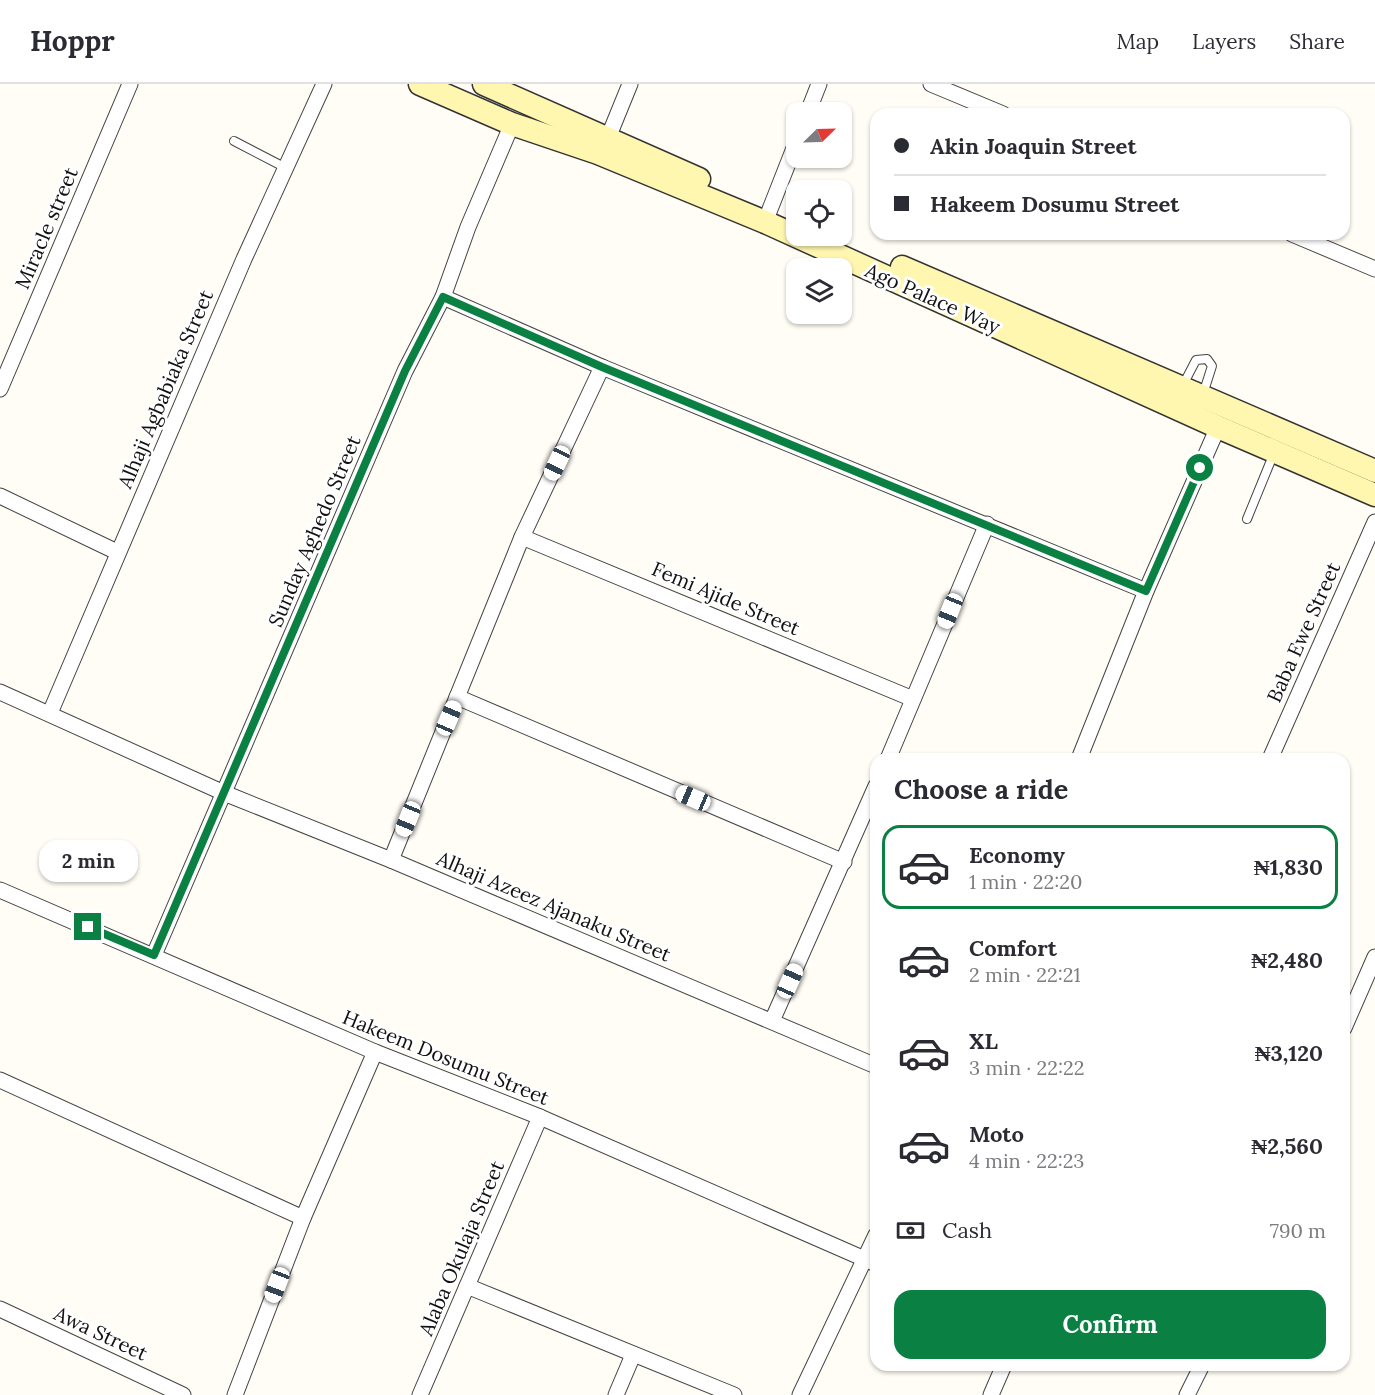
<!DOCTYPE html>
<html lang="en">
<head>
<meta charset="utf-8">
<style>
	:root { --surface:#fff; --page:#f7f7f7; --text:#2b2b33; --muted:#7c7c81; --line:#e1e1e2; --accent:#0b8043 }
	body { margin:0; font-family:Lora,serif; background:var(--page); color:var(--text); height:100vh; display:flex; flex-direction:column; font-size:22px; white-space:nowrap }
	* { box-sizing:border-box; margin:0 }
	p { font-size:20px; color:var(--muted) }
	.icon { flex:none; width:33px; height:33px; fill:none; stroke:currentColor; stroke-width:2; stroke-linecap:round; stroke-linejoin:round }
	.map { position:relative; flex:1; overflow:hidden }
	.details { position:absolute; left:870px; top:669px; width:480px; height:618px; display:flex; flex-direction:column; background:var(--surface); border-radius:18px; box-shadow:0 2px 4px #0004 }
	.details>* { flex:none }
	.guide { position:absolute; left:870px; top:24px; width:480px; height:132px; border-radius:18px; box-shadow:0 2px 4px #0004; display:grid; align-content:center; height:132px; padding:0 24px; background:var(--surface) }
	.needle { width:39px; rotate:67deg }
	.buttons { position:absolute; left:786px; top:18px; display:grid; gap:12px }
	.buttons a { display:grid; place-items:center; width:66px; height:66px; border-radius:12px; background:var(--surface); box-shadow:0 2px 4px #0004; font-size:30px }
	.end { position:absolute; width:27px; height:27px; margin:-14px; border:8px solid #0b8043; background:#fff; box-shadow:0 0 0 3px #fff }
	.from { border-radius:50% }
	.bubble { position:absolute; height:42px; border-radius:18px; background:var(--surface); box-shadow:0 2px 4px #0004; font-size:20px; font-weight:700; line-height:42px; text-align:center }
	.car { position:absolute; width:18px; height:36px; margin:-18px -9px; border-radius:8px; box-shadow:0 0 4px 2px #0007; background:linear-gradient(#fff 24%,#345 0 40%,#fff 0 76%,#345 0 86%,#fff 0) }
	.guide b { display:flex; align-items:center; gap:21px; height:57px; font-size:22px }
	.guide b+b { border-top:2px solid var(--line) }
	.guide i { width:15px; height:15px; background:var(--text) }
	ul { padding:0; list-style:none }
	li { display:flex; align-items:center; gap:18px; height:84px; margin:0 12px 9px; padding:0 12px; border:3px solid transparent; border-radius:18px }
	li div { flex:1 }
	li b { display:block; font-size:22px }
	li em { font-style:normal; font-weight:700 }
	li.on { border-color:var(--accent) }
	li>.icon { width:54px; height:54px; stroke-width:1.5 }
	h2 { padding:0 24px; font-size:27px; line-height:72px }
	.pay { display:flex; align-items:center; gap:15px; height:66px; padding:0 24px; font-size:22px }
	.pay p { margin-inline-start:auto }
	.primary-button { display:flex; gap:12px; margin-top:auto; padding:12px 24px }
	.primary-button a { flex:1; height:69px; border-radius:18px; background:var(--accent); color:#fff; font-size:24px; font-weight:700; line-height:69px; text-align:center }
	header { display:flex; align-items:center; gap:36px; box-sizing:border-box; height:84px; padding:0 30px; background:var(--surface); border-bottom:2px solid var(--line) }
	header strong { font-size:28px }
	nav { display:flex; gap:33px; margin-inline-start:auto; font-size:21px }
	.map>svg:first-child { display:block }
	.lines { fill:none; stroke-linecap:round; stroke-linejoin:round }
	.lane-casing { stroke:#444; stroke-width:10 }
	.street-casing { stroke:#444; stroke-width:17 }
	.secondary-casing { stroke:#333; stroke-width:25 }
	.lane { stroke:#fff; stroke-width:8 }
	.street { stroke:#fff; stroke-width:15 }
	.secondary { stroke:#fff6b0; stroke-width:22 }
	.route { stroke:#0b8043; stroke-width:8 }
	.labels { text-anchor:middle; dominant-baseline:central; stroke-width:6; stroke-linejoin:round; paint-order:stroke }
	.street-label { font-size:20px; fill:#111; stroke:#fff }
</style>
</head>
<body>
<header>
<strong>Hoppr</strong>
<nav><a>Map</a><a>Layers</a><a>Share</a></nav>
</header>
<div class="map">
<svg width="1375" height="1311" viewBox="0 0 1375 1311">
	<rect width="100%" height="100%" fill="#fffdf5"/>
	<g class="lines">
		<defs>
			<g id="lane">
				<polyline points="234,57 286,84"/>
				<polyline points="1183,301 1196,276 1207,275 1212,282 1203,310"/>
				<polyline points="1247,435 1274,369"/>
			</g>
			<g id="street">
				<polyline points="931,0 1003,30"/>
				<polyline points="808,28 819,0"/>
				<polyline points="608,54 630,0"/>
				<polyline points="765,138 796,59"/>
				<polyline points="1292,150 1375,185"/>
				<polyline points="443,213 602,283 1146,507"/>
				<polyline points="0,305 130,0"/>
				<polyline points="0,412 117,468"/>
				<polyline points="522,453 913,615"/>
				<polyline points="0,608 224,709 391,776 876,982"/>
				<polyline points="457,613 844,778"/>
				<polyline points="50,629 244,175 324,0"/>
				<polyline points="888,675 987,440"/>
				<polyline points="1079,675 1146,507 1218,343"/>
				<polyline points="1270,675 1375,438"/>
				<polyline points="391,776 522,453 602,283"/>
				<polyline points="0,806 375,968 540,1033 876,1180"/>
				<polyline points="154,871 405,287 443,213 468,143 512,40"/>
				<polyline points="772,937 876,702"/>
				<polyline points="1344,944 1375,873"/>
				<polyline points="0,996 303,1134"/>
				<polyline points="467,1202 734,1311"/>
				<polyline points="0,1225 183,1311"/>
				<polyline points="235,1311 303,1134 375,968"/>
				<polyline points="420,1311 540,1033"/>
				<polyline points="616,1311 633,1271"/>
				<polyline points="800,1311 876,1151"/>
				<polyline points="991,1311 1004,1281"/>
				<polyline points="1187,1311 1202,1281"/>
			</g>
			<g id="secondary">
				<polyline points="420,0 512,40 598,69 765,138 1218,343 1375,411"/>
				<polyline points="484,0 699,95"/>
				<polyline points="902,183 1375,387"/>
			</g>
		</defs>
		<use href="#lane" class="lane-casing"/>
		<use href="#street" class="street-casing"/>
		<use href="#secondary" class="secondary-casing"/>
		<use href="#lane" class="lane"/>
		<use href="#street" class="street"/>
		<use href="#secondary" class="secondary"/>
	</g>
	<g class="lines">
		<polyline class="route" points="88,843 154,871 405,287 443,213 602,283 1146,507 1200,384"/>
	</g>
	<g class="labels">
		<g class="street-label">
			<text transform="translate(46 144) rotate(-67)">Miracle street</text>
			<text transform="translate(933 214) rotate(24)">Ago Palace Way</text>
			<text transform="translate(165 305) rotate(-67)">Alhaji Agbabiaka Street</text>
			<text transform="translate(314 447) rotate(-67)">Sunday Aghedo Street</text>
			<text transform="translate(726 514) rotate(23)">Femi Ajide Street</text>
			<text transform="translate(1303 548) rotate(-66)">Baba Ewe Street</text>
			<text transform="translate(554 822) rotate(23)">Alhaji Azeez Ajanaku Street</text>
			<text transform="translate(446 973) rotate(22)">Hakeem Dosumu Street</text>
			<text transform="translate(461 1164) rotate(-67)">Alaba Okulaja Street</text>
			<text transform="translate(101 1249) rotate(25)">Awa Street</text>
		</g>
	</g>
</svg>
<div class="buttons">
<a><svg class="needle" viewBox="-14 -14 28 28"><path d="M0-13l5 13h-10z" fill="#e53935"/><path d="M0 13l5-13h-10z" fill="#7c7c81"/></svg></a>
<a><svg class="icon" aria-label="locate" viewBox="0 0 24 24"><circle cx="12" cy="12" r="6"/><path d="M12 2v4M12 18v4M2 12h4M18 12h4"/></svg></a>
<a><svg class="icon" aria-label="layers" viewBox="0 0 24 24"><path d="M12 4l9 5-9 5-9-5zM3 14l9 5 9-5"/></svg></a>
</div>
<i class="end from" style="left:1200px;top:384px"></i>
<i class="end" style="left:88px;top:843px"></i>
<div class="bubble" style="left:39px;top:756px;width:99px">2 min</div>
<i class="car" style="left:557px;top:379px;rotate:205deg"></i>
<i class="car" style="left:950px;top:527px;rotate:202deg"></i>
<i class="car" style="left:449px;top:634px;rotate:23deg"></i>
<i class="car" style="left:693px;top:714px;rotate:293deg"></i>
<i class="car" style="left:408px;top:735px;rotate:202deg"></i>
<i class="car" style="left:790px;top:897px;rotate:24deg"></i>
<i class="car" style="left:277px;top:1201px;rotate:201deg"></i>
<div class="guide">
<b><i class="from"></i>Akin Joaquin Street</b>
<b><i></i>Hakeem Dosumu Street</b>
</div>
<section class="details">
<h2>Choose a ride</h2>
<ul>
<li class="on"><svg class="icon" aria-label="car" viewBox="0 0 24 24"><path d="M5 17H2v-5l4-1 3-4h7l3 4 3 1v5h-3M9 17h6M6 11h13"/><circle cx="7" cy="17" r="2"/><circle cx="17" cy="17" r="2"/></svg><div><b>Economy</b><p>1 min · 22:20</p></div><em>₦1,830</em></li>
<li><svg class="icon" aria-label="car" viewBox="0 0 24 24"><path d="M5 17H2v-5l4-1 3-4h7l3 4 3 1v5h-3M9 17h6M6 11h13"/><circle cx="7" cy="17" r="2"/><circle cx="17" cy="17" r="2"/></svg><div><b>Comfort</b><p>2 min · 22:21</p></div><em>₦2,480</em></li>
<li><svg class="icon" aria-label="car" viewBox="0 0 24 24"><path d="M5 17H2v-5l4-1 3-4h7l3 4 3 1v5h-3M9 17h6M6 11h13"/><circle cx="7" cy="17" r="2"/><circle cx="17" cy="17" r="2"/></svg><div><b>XL</b><p>3 min · 22:22</p></div><em>₦3,120</em></li>
<li><svg class="icon" aria-label="car" viewBox="0 0 24 24"><path d="M5 17H2v-5l4-1 3-4h7l3 4 3 1v5h-3M9 17h6M6 11h13"/><circle cx="7" cy="17" r="2"/><circle cx="17" cy="17" r="2"/></svg><div><b>Moto</b><p>4 min · 22:23</p></div><em>₦2,560</em></li>
</ul>
<div class="pay"><svg class="icon" aria-label="cash" viewBox="0 0 24 24"><path d="M3 7h18v10H3z"/><circle cx="12" cy="12" r="2"/></svg>Cash<p>790 m</p></div>
<div class="primary-button"><a>Confirm</a></div>
</section>
</div>
</body>
</html>
